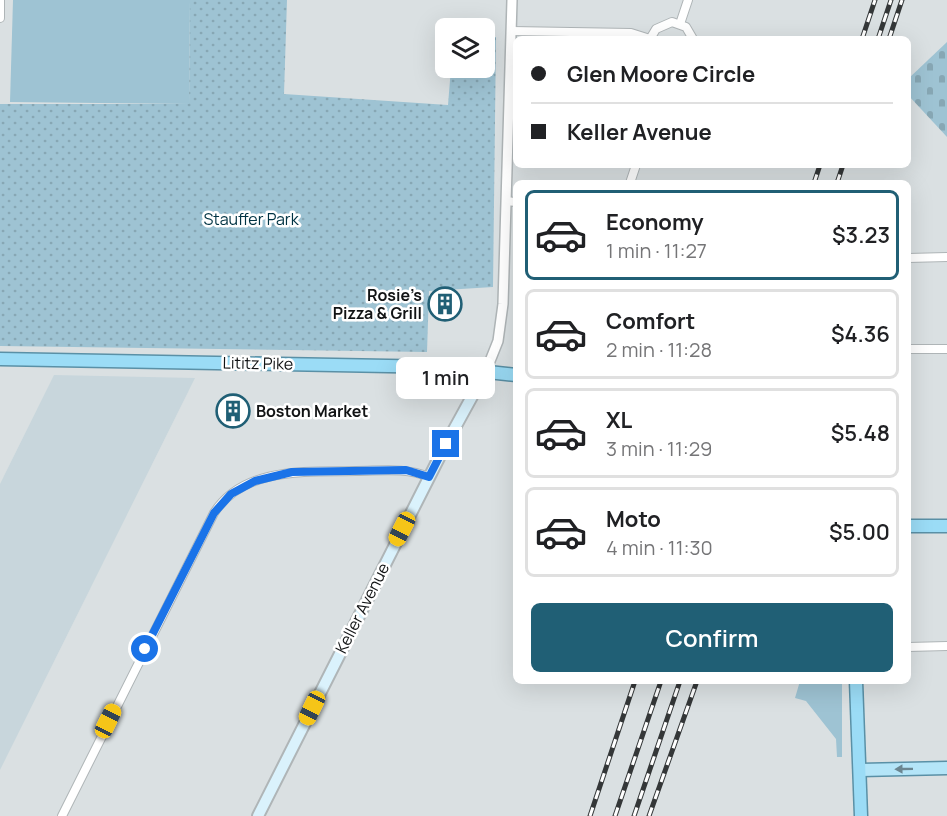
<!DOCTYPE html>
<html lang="en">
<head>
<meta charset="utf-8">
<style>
	:root { --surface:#fff; --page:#f6f6f6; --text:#202124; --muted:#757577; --line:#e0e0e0; --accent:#205f75 }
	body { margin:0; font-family:Manrope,sans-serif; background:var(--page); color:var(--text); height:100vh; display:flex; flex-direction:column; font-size:22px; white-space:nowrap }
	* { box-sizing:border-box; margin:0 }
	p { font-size:20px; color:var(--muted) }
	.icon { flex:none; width:33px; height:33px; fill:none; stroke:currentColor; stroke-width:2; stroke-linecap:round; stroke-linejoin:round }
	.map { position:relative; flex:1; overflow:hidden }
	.panel { position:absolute; left:513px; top:180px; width:398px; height:504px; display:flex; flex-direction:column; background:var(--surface); border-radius:9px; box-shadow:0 6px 24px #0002 }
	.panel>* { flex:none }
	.banner { position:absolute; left:513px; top:36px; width:398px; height:132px; border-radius:9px; box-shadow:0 6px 24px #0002; display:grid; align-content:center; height:132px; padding:0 18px; background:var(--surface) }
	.fabs { position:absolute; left:435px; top:18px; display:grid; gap:12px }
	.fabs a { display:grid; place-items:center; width:60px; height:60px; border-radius:9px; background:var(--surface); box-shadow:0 6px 24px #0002; font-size:30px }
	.end { position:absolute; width:27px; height:27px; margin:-14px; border:8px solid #1a73e8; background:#fff; box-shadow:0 0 0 3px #fff }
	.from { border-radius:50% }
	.bubble { position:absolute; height:42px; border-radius:9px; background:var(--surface); box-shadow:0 6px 24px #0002; font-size:20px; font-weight:600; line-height:42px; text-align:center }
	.car { position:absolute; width:18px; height:36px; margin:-18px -9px; border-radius:8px; box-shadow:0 0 4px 2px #0007; background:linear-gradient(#f5c518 24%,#345 0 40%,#f5c518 0 76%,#345 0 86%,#f5c518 0) }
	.banner b { display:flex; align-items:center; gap:21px; height:57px; font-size:22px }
	.banner b+b { border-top:2px solid var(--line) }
	.banner i { width:15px; height:15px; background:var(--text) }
	ul { padding:10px 0 0; list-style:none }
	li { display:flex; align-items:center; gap:18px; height:90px; margin:0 12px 9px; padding:0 6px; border:3px solid var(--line); border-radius:9px }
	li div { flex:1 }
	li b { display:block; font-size:22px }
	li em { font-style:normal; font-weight:600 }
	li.current { border-color:var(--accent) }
	li>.icon { width:54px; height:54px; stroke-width:1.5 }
	.cta { display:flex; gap:12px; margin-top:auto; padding:12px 18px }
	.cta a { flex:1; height:69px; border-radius:9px; background:var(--accent); color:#fff; font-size:24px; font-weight:600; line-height:69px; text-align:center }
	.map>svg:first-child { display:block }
	.built { fill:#c8d6dc }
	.grass { fill:#9ec3d3 }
	.cemetery { fill:url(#cemetery-stones) }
	.park { fill:url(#park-dots) }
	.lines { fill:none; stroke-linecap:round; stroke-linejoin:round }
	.minor-casing { stroke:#afb5b7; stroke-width:10 }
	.tertiary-casing { stroke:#afb5b7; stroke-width:12 }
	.secondary-casing { stroke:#afb5b7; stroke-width:14 }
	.primary-casing { stroke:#5a90a6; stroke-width:15 }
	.trunk-casing { stroke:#5a90a6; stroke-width:15 }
	.minor { stroke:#fff; stroke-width:8 }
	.tertiary { stroke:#fff; stroke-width:9 }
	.secondary { stroke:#daf2fc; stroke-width:10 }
	.primary { stroke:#b4e5f8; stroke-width:12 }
	.trunk { stroke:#9bdcf6; stroke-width:12 }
	.rail-casing { stroke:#343738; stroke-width:5 }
	.rail { stroke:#fff; stroke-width:3; stroke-dasharray:9; stroke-linecap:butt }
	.oneway { fill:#6b8691 }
	.route { stroke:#1a73e8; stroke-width:8 }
	.labels { text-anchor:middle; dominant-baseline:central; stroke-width:5; stroke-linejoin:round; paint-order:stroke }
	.park-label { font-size:16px; fill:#003343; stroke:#fff }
	.poi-label { font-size:16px; font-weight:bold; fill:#111314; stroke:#fff; text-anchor:end }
	.street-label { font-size:16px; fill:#111314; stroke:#fff }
</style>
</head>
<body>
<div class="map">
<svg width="947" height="816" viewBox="0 0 947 816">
	<defs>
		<pattern id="cemetery-stones" width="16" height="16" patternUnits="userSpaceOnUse" patternTransform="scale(1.5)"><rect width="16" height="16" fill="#9ec3d3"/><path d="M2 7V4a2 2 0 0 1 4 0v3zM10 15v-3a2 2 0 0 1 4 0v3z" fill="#87a7b4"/></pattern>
		<pattern id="park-dots" width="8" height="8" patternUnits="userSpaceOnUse" patternTransform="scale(1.5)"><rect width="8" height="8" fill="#9ec3d3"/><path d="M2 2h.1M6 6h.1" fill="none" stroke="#87a7b4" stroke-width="1.8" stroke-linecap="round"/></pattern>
	</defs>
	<rect width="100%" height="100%" fill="#dae0e2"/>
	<polygon class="built" points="54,375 195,378 0,770 0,484"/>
	<g class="grass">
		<polygon points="13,0 190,0 189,104 10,102"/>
		<polygon points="800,681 842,681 842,757 837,757 836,739 806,701 795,698"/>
	</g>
	<polygon class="cemetery" points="947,42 947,137 908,95 908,79"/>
	<polygon class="park" points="190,0 287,0 284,94 448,105 451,68 484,68 485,37 496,37 493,287 429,291 427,352 0,346 0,104 189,104"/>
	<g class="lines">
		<defs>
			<g id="minor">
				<polyline points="0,18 0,0"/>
				<polyline points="680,24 688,0"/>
				<polyline points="511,31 631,33 650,39"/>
				<polyline points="650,39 656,29 672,22 686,27 693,39"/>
				<polyline points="630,183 636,165"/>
				<polyline points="506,201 516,202"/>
				<polyline points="908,258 947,257"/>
				<polyline points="908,349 947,349"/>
				<polyline points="908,647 947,646"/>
				<path d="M62,816L214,513C244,466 308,472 356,471C381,471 405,467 429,477"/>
			</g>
			<polyline id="tertiary" points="486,371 498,341 503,304 512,0"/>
			<polyline id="secondary" points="258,816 446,444 486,371"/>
			<polyline id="primary" points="861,770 947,768"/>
			<g id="trunk">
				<polyline points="0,359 442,367 516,375"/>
				<polyline points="908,526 947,526"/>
				<polyline points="856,681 861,816"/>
			</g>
		</defs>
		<use href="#minor" class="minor-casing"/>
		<use href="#tertiary" class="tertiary-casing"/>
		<use href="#secondary" class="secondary-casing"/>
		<use href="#primary" class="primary-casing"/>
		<use href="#trunk" class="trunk-casing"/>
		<use href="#minor" class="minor"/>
		<use href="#tertiary" class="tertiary"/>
		<use href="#secondary" class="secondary"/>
		<use href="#primary" class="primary"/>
		<use href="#trunk" class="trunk"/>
		<defs>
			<g id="rail">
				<polyline points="862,39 875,0"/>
				<polyline points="878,39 891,0"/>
				<polyline points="889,39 902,0"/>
				<polyline points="814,183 820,165"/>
				<polyline points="837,183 843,165"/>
				<polyline points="590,816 635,681"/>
				<polyline points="615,816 661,681"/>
				<polyline points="634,816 680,681"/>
				<polyline points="649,816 697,681"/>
			</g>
		</defs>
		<use href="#rail" class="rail-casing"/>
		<use href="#rail" class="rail"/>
	</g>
	<defs><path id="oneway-solid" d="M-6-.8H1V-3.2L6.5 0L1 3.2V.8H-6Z" transform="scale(1.5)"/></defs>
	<use class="oneway" href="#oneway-solid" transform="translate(904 769) rotate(179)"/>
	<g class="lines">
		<polyline class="route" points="145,649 214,513 231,494 255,481 292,472 406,470 429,477 446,444"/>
	</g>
	<defs>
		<symbol id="building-ring" viewBox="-11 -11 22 22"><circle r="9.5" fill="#fff" stroke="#205f75" stroke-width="1.5"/><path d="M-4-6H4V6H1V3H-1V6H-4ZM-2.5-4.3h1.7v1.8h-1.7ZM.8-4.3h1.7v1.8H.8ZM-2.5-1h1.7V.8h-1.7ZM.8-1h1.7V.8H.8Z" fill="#205f75"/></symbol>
	</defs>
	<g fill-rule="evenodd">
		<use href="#building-ring" x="426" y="285" width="38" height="38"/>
		<use href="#building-ring" x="214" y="392" width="38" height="38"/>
	</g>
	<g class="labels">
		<g class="park-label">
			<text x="251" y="219">Stauffer Park</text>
		</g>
		<g class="poi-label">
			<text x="422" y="295">Rosie’s<tspan x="422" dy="18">Pizza &amp; Grill</tspan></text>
			<text x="256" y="411" text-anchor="start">Boston Market</text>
		</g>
		<g class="street-label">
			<text transform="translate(258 363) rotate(1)">Lititz Pike</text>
			<text transform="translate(362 608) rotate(-63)">Keller Avenue</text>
		</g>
	</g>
</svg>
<div class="fabs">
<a><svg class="icon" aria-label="layers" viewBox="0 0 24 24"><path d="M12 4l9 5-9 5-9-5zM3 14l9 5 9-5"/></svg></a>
</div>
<i class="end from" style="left:145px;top:649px"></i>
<i class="end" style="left:446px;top:444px"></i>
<div class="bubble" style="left:396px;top:357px;width:99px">1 min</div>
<i class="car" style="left:402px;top:529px;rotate:207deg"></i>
<i class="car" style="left:312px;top:708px;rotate:206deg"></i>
<i class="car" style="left:108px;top:721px;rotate:26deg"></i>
<div class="banner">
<b><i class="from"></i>Glen Moore Circle</b>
<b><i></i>Keller Avenue</b>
</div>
<section class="panel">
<ul>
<li class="current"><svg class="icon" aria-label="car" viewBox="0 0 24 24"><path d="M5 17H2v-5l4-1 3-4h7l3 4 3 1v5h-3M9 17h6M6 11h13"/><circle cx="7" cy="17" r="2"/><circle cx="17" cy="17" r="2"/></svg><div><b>Economy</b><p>1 min · 11:27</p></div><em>$3.23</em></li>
<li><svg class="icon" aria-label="car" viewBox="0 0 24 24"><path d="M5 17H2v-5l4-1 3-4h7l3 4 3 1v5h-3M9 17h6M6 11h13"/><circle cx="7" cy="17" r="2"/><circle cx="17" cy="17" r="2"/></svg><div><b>Comfort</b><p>2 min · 11:28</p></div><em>$4.36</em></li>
<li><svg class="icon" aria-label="car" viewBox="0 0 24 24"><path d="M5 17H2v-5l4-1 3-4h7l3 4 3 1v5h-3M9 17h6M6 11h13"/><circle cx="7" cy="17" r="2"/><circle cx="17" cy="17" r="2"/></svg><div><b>XL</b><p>3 min · 11:29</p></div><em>$5.48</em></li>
<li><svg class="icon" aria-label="car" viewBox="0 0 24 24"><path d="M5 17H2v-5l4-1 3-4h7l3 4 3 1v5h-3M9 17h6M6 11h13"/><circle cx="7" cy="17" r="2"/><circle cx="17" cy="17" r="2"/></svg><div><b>Moto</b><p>4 min · 11:30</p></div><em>$5.00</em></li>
</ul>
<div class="cta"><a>Confirm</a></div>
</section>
</div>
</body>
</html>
